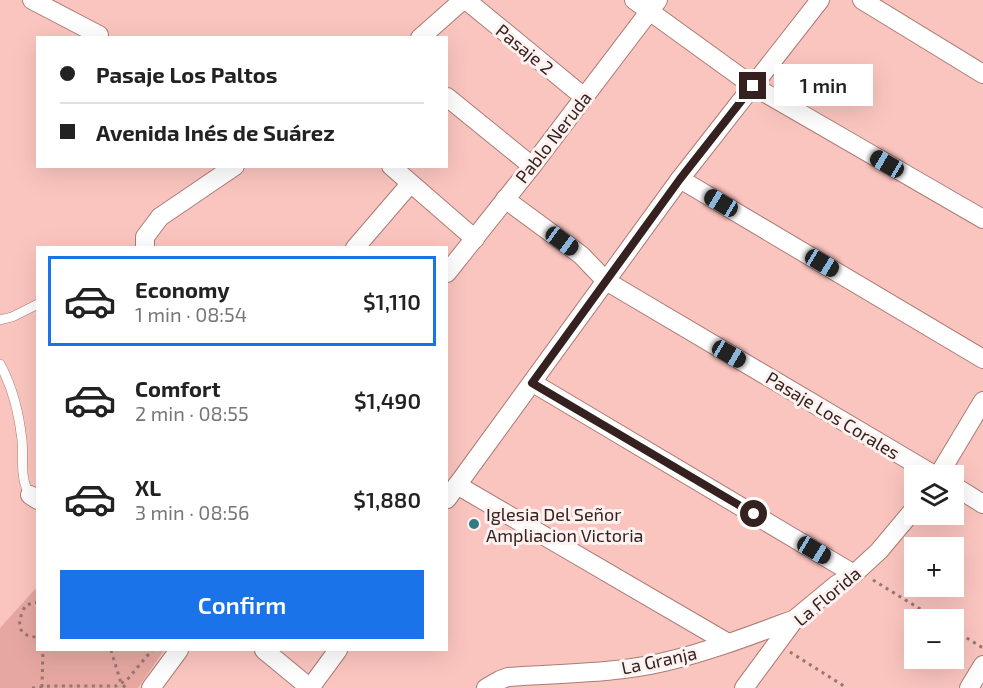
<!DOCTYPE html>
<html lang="en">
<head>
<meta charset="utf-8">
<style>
	:root { --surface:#fff; --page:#f2f2f2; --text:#222; --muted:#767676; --line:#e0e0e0; --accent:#1a73e8 }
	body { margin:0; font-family:"Exo 2",sans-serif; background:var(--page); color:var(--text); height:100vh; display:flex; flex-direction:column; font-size:22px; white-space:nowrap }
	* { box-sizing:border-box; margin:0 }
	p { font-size:20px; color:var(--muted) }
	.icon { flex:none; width:33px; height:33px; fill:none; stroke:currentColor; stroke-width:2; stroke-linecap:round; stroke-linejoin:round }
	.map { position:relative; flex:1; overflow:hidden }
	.drawer { position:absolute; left:36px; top:246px; width:412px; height:405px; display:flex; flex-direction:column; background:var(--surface); border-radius:0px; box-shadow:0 6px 24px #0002 }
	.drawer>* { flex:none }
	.guide { position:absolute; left:36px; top:36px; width:412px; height:132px; border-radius:0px; box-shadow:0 6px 24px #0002; display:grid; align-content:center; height:132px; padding:0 24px; background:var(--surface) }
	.tools { position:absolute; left:904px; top:465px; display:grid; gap:12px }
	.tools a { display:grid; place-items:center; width:60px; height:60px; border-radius:0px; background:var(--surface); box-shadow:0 6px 24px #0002; font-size:30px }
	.end { position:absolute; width:27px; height:27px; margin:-14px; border:8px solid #35211f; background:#fff; box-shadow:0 0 0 3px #fff }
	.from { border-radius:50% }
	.bubble { position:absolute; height:42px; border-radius:0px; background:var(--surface); box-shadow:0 6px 24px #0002; font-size:20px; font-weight:600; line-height:42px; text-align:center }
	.car { position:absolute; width:18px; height:36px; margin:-18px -9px; border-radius:8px; box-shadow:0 0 4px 2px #0007; background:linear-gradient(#222 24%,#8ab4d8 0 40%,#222 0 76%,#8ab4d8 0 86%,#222 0) }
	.guide b { display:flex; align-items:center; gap:21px; height:57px; font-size:22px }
	.guide b+b { border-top:2px solid var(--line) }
	.guide i { width:15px; height:15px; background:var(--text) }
	ul { padding:10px 0 0; list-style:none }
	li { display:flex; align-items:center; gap:18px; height:90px; margin:0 12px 9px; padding:0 12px; border:3px solid transparent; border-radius:0px }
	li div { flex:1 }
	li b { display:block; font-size:22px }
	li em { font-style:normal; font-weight:600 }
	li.current { border-color:var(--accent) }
	li>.icon { width:54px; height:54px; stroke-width:1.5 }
	.button { display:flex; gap:12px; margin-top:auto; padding:12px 24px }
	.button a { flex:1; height:69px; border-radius:0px; background:var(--accent); color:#fff; font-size:24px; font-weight:600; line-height:69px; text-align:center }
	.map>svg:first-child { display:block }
	.green { fill:#e6a7a1 }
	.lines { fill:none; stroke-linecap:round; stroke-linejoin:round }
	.service-casing { stroke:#ac7b75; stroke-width:10 }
	.minor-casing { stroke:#ac7b75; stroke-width:20 }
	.path { stroke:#997470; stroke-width:3; stroke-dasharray:3 4.5; stroke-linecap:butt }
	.service { stroke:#fff; stroke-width:9 }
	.minor { stroke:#fff; stroke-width:18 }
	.route { stroke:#35211f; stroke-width:8 }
	.poi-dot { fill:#337b83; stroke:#fef2f1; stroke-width:2 }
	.labels { text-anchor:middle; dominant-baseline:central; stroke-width:6; stroke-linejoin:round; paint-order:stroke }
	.street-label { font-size:18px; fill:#35211f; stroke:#fef2f1 }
	.poi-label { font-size:18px; fill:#35211f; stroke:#fef2f1; text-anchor:start }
</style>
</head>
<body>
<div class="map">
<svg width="983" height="688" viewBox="0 0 983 688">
	<rect width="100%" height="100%" fill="#fbc5bf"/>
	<polygon class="green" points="37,587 38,650 164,650 138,688 0,688 0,628"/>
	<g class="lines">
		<defs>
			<g id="service">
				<polyline points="0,320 12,317 38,304"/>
				<path d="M0,364C13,388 19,413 22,440C24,458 19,478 30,495"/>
			</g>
			<g id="minor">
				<polyline points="32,0 99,35"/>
				<polyline points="466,0 584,97"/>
				<polyline points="634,0 753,86 983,219"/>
				<polyline points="862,0 983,74"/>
				<polyline points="420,38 463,0"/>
				<polyline points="447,97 532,166"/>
				<polyline points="391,166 475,239"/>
				<polyline points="680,179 983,359"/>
				<polyline points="505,199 581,255 606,281 936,476"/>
				<polyline points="145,248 145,237 160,217 235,166"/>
				<polyline points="355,248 410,184"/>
				<polyline points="447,273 532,166 658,0"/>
				<polyline points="533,383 854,574"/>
				<polyline points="938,476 983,401"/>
				<polyline points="457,485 728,643"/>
				<polyline points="954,486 983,504"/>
				<polyline points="30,495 38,500"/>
				<polyline points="447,499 680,179 820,0"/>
				<polyline points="264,650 310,688 338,650"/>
				<polyline points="151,688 179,650"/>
				<path d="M486,688L500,680L508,677C560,673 613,674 664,662C708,652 752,635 795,619"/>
				<polyline points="744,688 795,619 836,585 854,574 879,551 915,508"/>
				<polyline points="969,688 983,665"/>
			</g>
		</defs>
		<use href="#service" class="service-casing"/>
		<use href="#minor" class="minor-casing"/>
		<g class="path">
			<polyline points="873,580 938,620"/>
			<path d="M38,602L26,605C17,620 15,637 38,637"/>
			<polyline points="954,630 983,648"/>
			<polyline points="111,650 121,683 126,688"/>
			<polyline points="790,652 847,688"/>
			<polyline points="42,687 43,650"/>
			<polyline points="32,688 50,686 116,686 127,680 152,650"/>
		</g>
		<use href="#service" class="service"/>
		<use href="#minor" class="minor"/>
	</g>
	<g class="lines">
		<polyline class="route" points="753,86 680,179 532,383 754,514"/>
	</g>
	<circle class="poi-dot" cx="474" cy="524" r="6"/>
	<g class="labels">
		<g class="street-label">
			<text transform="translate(525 49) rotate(39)">Pasaje 2</text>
			<text transform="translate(553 137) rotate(-52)">Pablo Neruda</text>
			<text transform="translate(833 415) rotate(31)">Pasaje Los Corales</text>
			<text transform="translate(827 596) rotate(-40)">La Florida</text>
			<text transform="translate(659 660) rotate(-12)">La Granja</text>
		</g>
		<g class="poi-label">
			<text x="486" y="514">Iglesia Del Señor<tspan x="486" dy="21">Ampliacion Victoria</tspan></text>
		</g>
	</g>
</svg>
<div class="tools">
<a><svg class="icon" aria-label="layers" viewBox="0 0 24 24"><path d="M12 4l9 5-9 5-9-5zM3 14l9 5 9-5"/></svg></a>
<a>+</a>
<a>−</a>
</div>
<i class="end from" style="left:754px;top:514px"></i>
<i class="end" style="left:753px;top:86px"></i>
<div class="bubble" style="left:774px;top:64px;width:99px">1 min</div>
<i class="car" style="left:887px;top:164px;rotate:300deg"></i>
<i class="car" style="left:721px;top:203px;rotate:301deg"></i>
<i class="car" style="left:562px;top:241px;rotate:126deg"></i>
<i class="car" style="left:822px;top:263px;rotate:121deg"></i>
<i class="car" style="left:729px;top:354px;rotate:120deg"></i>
<i class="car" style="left:814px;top:550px;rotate:121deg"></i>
<div class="guide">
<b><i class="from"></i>Pasaje Los Paltos</b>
<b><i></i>Avenida Inés de Suárez</b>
</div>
<section class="drawer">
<ul>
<li class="current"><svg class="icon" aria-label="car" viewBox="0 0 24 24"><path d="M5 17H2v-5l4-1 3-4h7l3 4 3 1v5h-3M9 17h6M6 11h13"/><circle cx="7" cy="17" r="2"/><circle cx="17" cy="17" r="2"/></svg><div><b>Economy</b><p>1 min · 08:54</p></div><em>$1,110</em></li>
<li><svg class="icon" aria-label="car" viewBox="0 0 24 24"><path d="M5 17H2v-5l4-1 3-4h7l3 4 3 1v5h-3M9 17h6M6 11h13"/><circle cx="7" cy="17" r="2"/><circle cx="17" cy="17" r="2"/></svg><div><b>Comfort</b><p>2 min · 08:55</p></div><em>$1,490</em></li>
<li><svg class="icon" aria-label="car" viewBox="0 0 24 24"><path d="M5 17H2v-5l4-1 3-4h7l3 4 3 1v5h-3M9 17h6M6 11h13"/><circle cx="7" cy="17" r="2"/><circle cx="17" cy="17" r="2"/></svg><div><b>XL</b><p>3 min · 08:56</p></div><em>$1,880</em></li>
</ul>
<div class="button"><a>Confirm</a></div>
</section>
</div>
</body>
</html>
